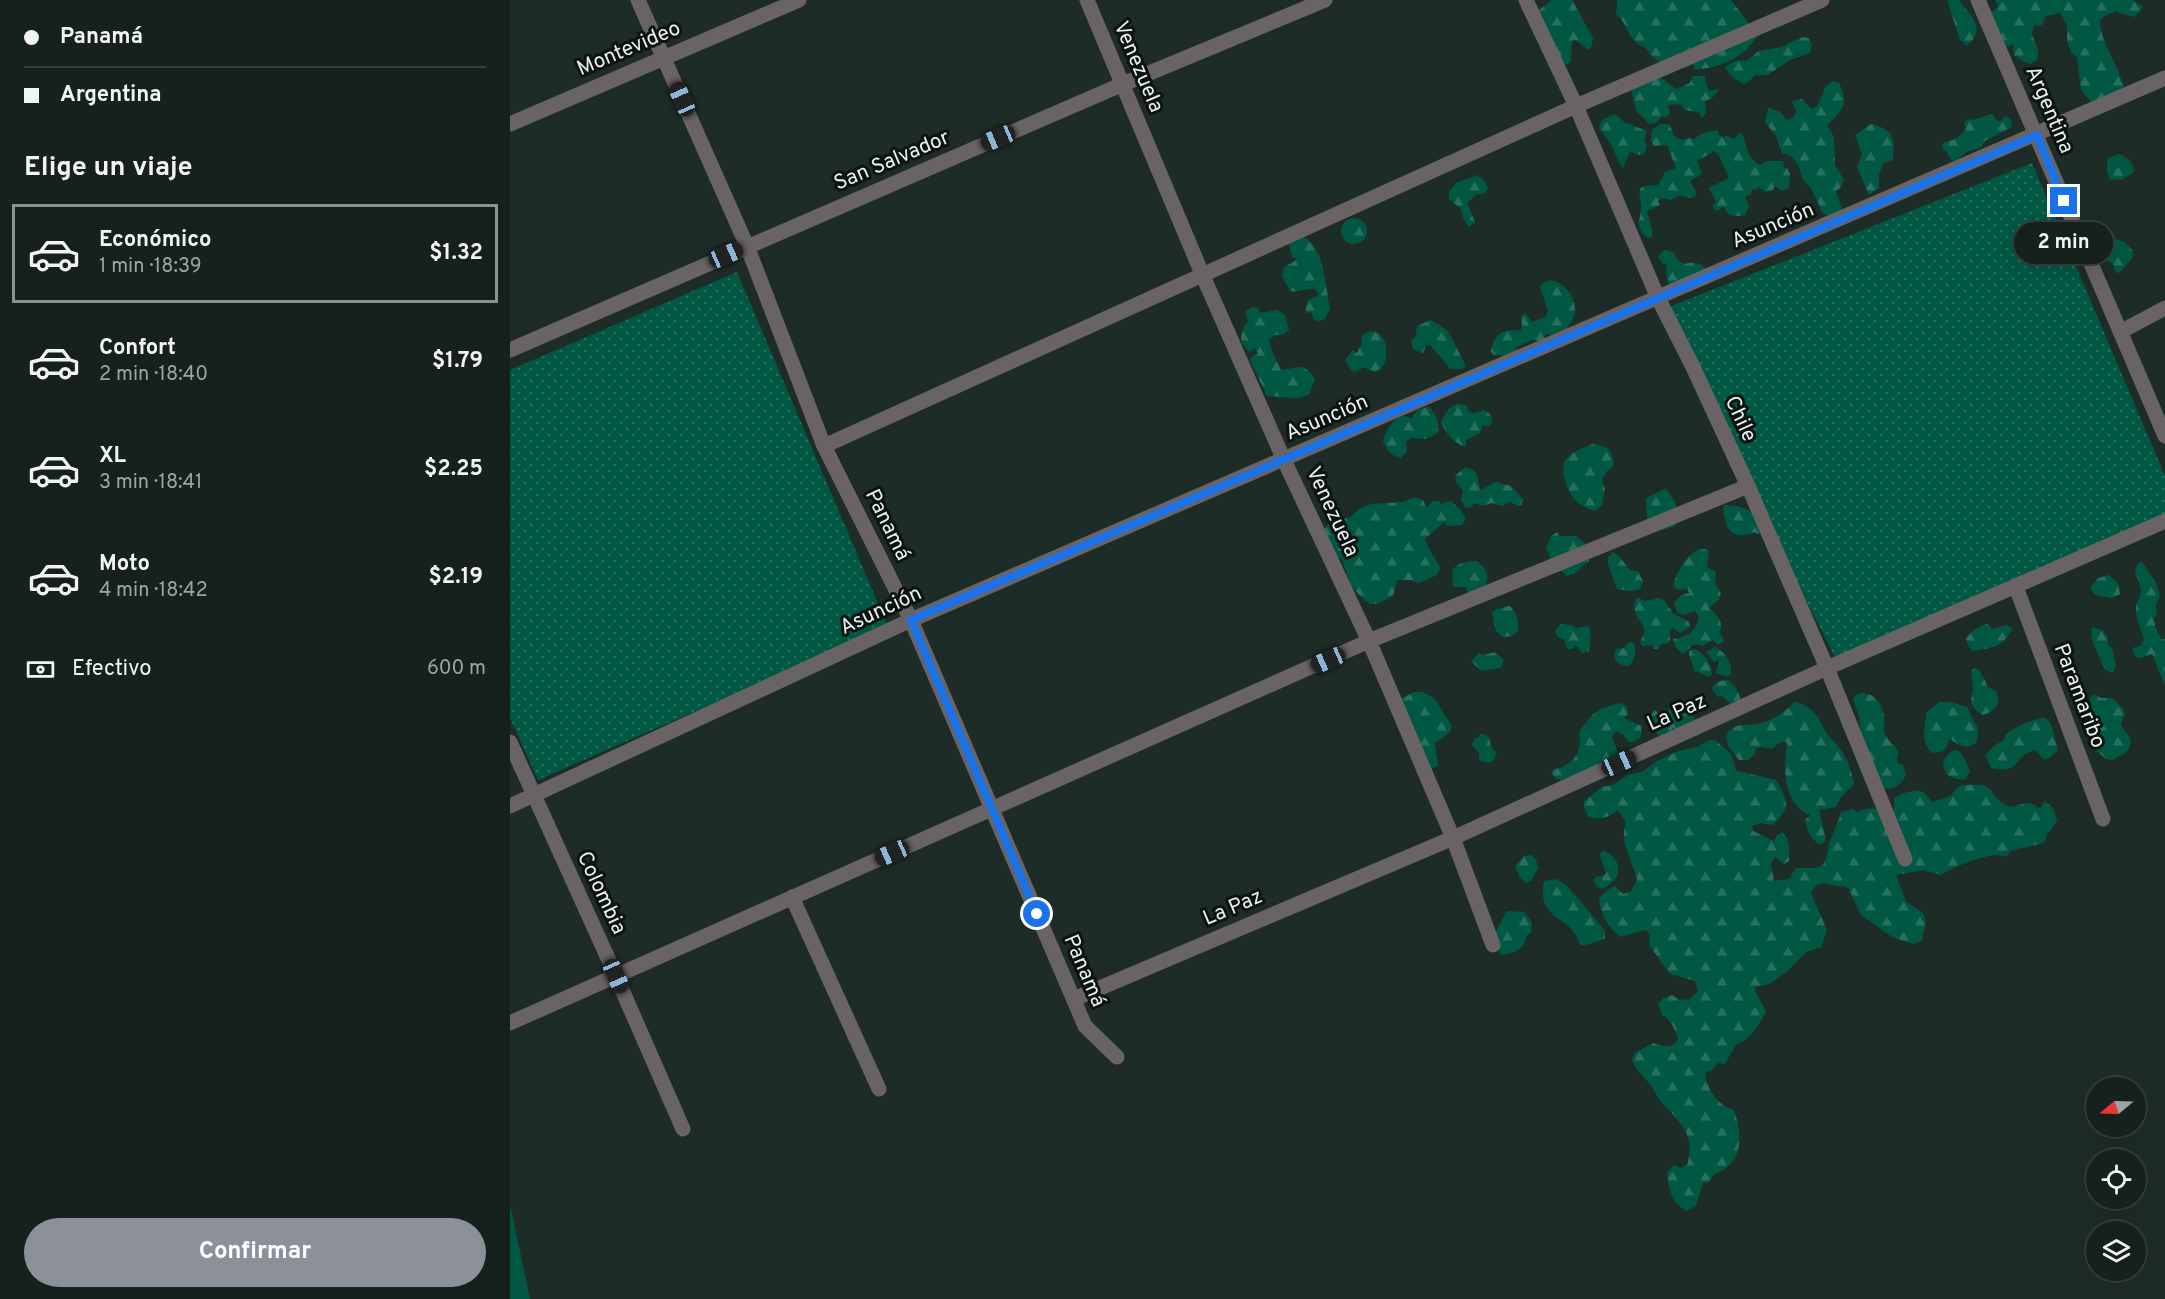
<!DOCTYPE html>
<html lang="es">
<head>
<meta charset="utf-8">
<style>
	:root { --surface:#16211d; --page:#232e2a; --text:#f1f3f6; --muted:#9ea3a4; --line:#353e3b; --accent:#8c9099 }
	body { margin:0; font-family:Overpass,sans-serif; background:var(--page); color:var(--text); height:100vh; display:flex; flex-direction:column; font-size:22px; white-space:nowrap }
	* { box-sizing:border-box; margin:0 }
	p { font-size:20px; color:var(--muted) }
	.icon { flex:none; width:33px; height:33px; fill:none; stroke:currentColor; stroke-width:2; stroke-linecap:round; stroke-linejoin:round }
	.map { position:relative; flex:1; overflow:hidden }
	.drawer { display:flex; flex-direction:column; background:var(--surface); width:510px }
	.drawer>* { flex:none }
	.guide { display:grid; align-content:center; height:132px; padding:0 24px; background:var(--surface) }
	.needle { width:39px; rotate:251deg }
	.controls { position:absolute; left:1576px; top:1077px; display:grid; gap:12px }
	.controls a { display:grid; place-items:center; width:60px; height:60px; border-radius:50%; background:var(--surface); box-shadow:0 6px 24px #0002,0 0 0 2px var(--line); font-size:30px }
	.end { position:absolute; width:27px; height:27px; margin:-14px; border:8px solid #1a73e8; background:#fff; box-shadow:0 0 0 3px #fff }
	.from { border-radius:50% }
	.bubble { position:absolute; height:42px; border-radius:21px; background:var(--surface); box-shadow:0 6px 24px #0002,0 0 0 2px var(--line); font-size:20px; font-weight:700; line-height:42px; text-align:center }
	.car { position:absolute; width:18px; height:36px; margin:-18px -9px; border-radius:8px; box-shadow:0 0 4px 2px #0007; background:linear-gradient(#222 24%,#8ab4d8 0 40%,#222 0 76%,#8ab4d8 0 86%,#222 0) }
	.guide b { display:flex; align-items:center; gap:21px; height:57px; font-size:22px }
	.guide b+b { border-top:2px solid var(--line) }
	.guide i { width:15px; height:15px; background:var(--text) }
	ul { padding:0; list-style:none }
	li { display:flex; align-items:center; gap:18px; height:99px; margin:0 12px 9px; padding:0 12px; border:3px solid transparent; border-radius:0px }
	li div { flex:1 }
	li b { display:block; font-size:22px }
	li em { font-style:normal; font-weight:700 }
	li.on { border-color:var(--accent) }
	li>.icon { width:54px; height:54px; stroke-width:1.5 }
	h2 { padding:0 24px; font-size:27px; line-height:72px }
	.pay { display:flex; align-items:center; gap:15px; height:66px; padding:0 24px; font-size:22px }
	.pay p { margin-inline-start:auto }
	.button { display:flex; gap:12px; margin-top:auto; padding:12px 24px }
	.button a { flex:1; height:69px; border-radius:36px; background:var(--accent); color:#fff; font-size:24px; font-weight:700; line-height:69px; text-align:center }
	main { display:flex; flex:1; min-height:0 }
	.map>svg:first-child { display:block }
	.green { fill:#005843 }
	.forest { fill:url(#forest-firs) }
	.park { fill:url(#park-dots) }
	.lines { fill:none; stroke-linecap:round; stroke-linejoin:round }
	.minor { stroke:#6a6365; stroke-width:15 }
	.route { stroke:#1a73e8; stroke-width:8 }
	.labels { text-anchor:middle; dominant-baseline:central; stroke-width:6; stroke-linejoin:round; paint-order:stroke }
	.street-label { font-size:21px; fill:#e8f1ed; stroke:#0c1310 }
</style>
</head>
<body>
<main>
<section class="drawer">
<div class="guide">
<b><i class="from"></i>Panamá</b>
<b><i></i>Argentina</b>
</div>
<h2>Elige un viaje</h2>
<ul>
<li class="on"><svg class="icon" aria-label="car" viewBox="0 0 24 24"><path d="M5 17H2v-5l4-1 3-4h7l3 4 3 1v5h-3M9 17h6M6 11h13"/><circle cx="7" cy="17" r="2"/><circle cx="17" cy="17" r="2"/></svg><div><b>Económico</b><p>1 min · 18:39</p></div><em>$1.32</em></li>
<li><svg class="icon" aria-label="car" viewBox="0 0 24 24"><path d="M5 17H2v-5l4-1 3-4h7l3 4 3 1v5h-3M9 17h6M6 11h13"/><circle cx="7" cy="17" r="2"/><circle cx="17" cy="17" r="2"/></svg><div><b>Confort</b><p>2 min · 18:40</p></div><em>$1.79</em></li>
<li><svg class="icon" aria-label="car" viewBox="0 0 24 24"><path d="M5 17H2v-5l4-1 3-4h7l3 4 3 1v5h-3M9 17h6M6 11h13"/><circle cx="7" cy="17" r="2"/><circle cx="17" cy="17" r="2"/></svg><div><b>XL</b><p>3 min · 18:41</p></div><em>$2.25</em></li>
<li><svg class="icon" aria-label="car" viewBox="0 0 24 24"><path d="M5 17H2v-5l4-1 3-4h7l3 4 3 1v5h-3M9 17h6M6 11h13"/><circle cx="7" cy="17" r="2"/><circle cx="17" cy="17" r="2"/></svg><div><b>Moto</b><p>4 min · 18:42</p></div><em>$2.19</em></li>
</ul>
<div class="pay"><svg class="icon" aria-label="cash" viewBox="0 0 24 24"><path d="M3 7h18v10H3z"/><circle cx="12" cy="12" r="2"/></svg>Efectivo<p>600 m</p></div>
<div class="button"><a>Confirmar</a></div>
</section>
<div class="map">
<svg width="1655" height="1299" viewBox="0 0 1655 1299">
	<defs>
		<pattern id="forest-firs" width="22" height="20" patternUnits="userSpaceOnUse" patternTransform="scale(1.5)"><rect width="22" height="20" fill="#005843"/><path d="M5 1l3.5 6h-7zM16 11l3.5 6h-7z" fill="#25705e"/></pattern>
		<pattern id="park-dots" width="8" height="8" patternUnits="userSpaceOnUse" patternTransform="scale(1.5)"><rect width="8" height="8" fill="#005843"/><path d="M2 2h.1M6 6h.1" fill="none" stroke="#25705e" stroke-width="1.8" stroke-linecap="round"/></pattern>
	</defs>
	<rect width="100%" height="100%" fill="#1e2c27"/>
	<polygon class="green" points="0,1204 20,1299 0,1299"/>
	<g class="forest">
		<path d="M1042,0H1062L1083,38L1082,45L1078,50L1066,40L1062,41L1061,62L1051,67C1040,54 1019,36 1019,18Z"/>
		<path d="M1107,0H1221L1248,36C1242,42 1238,50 1231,54C1219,63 1199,70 1184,69L1183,64C1169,74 1143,63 1136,48C1116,40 1120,26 1106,14Z"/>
		<path d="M1437,0H1449C1462,18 1477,28 1457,46L1450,40Z"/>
		<path d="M1485,0H1623L1633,7L1625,17C1618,15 1612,15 1606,11L1593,17L1590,21C1591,46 1610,65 1614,89L1582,103L1571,90L1567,57L1562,54L1557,42V26L1550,13L1536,16L1533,23L1530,26L1524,25L1522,34L1528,50L1527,60L1521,64L1514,62L1504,55L1503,44L1498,47L1495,45L1480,15L1488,6Z"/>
		<path d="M1292,37L1299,38L1302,45L1300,53L1280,60L1258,75H1246L1235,84C1227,81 1219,75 1215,67L1227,60L1236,61L1249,51L1271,47Z"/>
		<polygon points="1144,73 1166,89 1180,83 1183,76 1196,76 1195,80 1199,91 1208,89 1209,90 1201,99 1195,101 1196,112 1192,118 1190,113 1175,110 1170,104 1158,105 1160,113 1156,118 1152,116 1147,122 1140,124 1126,111 1121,88"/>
		<path d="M1323,81L1329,83C1340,105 1332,110 1317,125L1324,137L1325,165L1334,180L1331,187L1326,191L1332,210L1321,218L1312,212L1301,188L1293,180L1288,165L1281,156L1272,153L1266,136L1255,122L1258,108L1269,111L1277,120L1283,118L1286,112L1282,101L1292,99L1302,109L1307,106L1316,86Z"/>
		<path d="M1105,114L1114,122L1137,131L1134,141L1137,144L1135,153L1129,155L1120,152L1113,168C1106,160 1105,149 1098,140C1095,135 1092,133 1089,127L1092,120Z"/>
		<path d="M1483,114L1486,120L1491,121L1495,116L1501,119L1502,127L1473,142L1471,148L1458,151L1445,161L1441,160L1437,152L1433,150L1432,145L1434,142C1442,142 1453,135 1456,128L1454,123L1458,119L1463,120Z"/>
		<path d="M1150,124H1159L1165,137L1172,140L1179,138L1184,139C1191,134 1198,130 1208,131L1209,135L1213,137L1217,136L1224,139L1229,133L1232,134C1239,146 1234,156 1250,165L1256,161H1274L1273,167L1277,168L1280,174L1279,188L1272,191L1265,186L1263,190L1256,192L1248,187L1246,190L1242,189L1241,194L1235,197L1239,206L1235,215C1225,217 1217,217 1214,207L1206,211L1202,206L1206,202L1199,188L1219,178L1208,154L1204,151L1187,161L1192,174L1180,181L1186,192L1185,197L1179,198L1169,195L1161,200L1152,198L1148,201L1150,205L1137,211L1142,229V237L1138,238C1122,226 1132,219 1131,205C1130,199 1129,195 1130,189L1133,186L1148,185L1155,172L1166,168L1157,145L1144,146L1141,141L1142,130Z"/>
		<path d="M1361,124C1384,130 1385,137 1383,160L1373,163L1369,175V188L1359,195L1347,167L1352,154L1345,135Z"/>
		<path d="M1609,154C1618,158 1623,161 1624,172L1613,179L1601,180L1597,173V159Z"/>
		<polygon points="967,175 973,179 978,188 975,193 966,195 957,203 965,222 959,227 953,218 951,209 939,199 939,192 946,183"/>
		<circle cx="844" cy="231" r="13"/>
		<polygon points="1602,232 1606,239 1615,242 1623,251 1622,259 1609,273 1605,272 1603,264 1593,259 1590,251 1592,247 1597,246 1599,234"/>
		<path d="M791,235C816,247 815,287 820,309L815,319L809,321L804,320L801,312L795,313L798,300L807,296L808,293L805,289C796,288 789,293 780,291L772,276L774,267L785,261L786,258L782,257L779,243Z"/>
		<path d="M1156,250L1165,253L1166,258L1173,264C1183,262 1191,261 1197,271L1159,285L1156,274L1157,265L1152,263L1148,257L1152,252Z"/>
		<path d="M1040,280C1055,282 1069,300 1064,316C1062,323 1055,330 1051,336L1036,334L1033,342L1023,340L1007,347C1003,356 993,357 984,355L981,352C982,336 994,327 1010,331L1012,327L1011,316L1016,313L1021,322L1035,317L1038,311L1030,286L1034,282Z"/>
		<path d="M742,307L748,308L750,313L767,310L775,315L779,330L773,335H765L759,340L763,354L771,370C788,369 793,360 805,379L799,394C787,402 771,396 757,396L740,360L742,356L748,354L745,348L740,352C727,342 730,332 738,321L735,312Z"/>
		<path d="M921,320L938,331L956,366L952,369H940C934,359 927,354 920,345L916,346L913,353L903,349L901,342L906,335L907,326Z"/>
		<path d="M861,331C879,331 883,366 865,372L853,367L846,372L841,370L835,360L843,350L847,353L851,345L852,335Z"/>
		<path d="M948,404L956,405L959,412L965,413L974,410C981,414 985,418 980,426H973L970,433L956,440V447C944,444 935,433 931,421L940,407Z"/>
		<path d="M919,407C927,415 929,422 928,433L916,439L901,438L896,442L897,452L890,458C880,455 877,450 873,441C877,428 887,409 902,419C905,410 909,408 919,407Z"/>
		<path d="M1082,444C1099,447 1104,449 1103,467L1097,471L1092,480L1095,489L1092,505L1085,511C1078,508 1070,506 1064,499C1057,490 1048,468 1057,458C1063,451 1074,448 1082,444Z"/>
		<path d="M955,467C972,472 966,478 971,490L986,482L1001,486L1013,499L1011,505L1008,506L1000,502L992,506L982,503L973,506L964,503L960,508L955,507L951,500L953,491L947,484L945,476Z"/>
		<path d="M1155,489C1165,497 1169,510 1167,522L1163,527L1146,531L1137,524C1138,515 1135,503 1136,498Z"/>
		<path d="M904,497L913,500L916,506H919L922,501H929L931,504L941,501L950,509L956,519L952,525L937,526L935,521L915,539C917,549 926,558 930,568L927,575L909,583L901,580H887L883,596L866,604H860L852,598L841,586L832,559L815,552L809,534L821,522L841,517C855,499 871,505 890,502C895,502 900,499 904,497Z"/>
		<path d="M1215,505L1231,507L1244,513L1252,533L1247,534L1245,532C1222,541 1215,530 1213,507Z"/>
		<polygon points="1047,532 1050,536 1066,536 1077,545 1079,561 1071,567 1069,571 1057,576 1042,561 1036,548 1041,536"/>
		<path d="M1189,549H1195L1199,551L1197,567L1206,572L1205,584L1211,593L1209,599L1199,608C1207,614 1214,622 1210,633L1214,641L1208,645L1203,640L1192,646L1184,644L1173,654L1165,647L1163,639C1175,638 1186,632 1189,617L1185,611L1173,615L1168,613L1164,603L1171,595L1179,593L1177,589L1168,590L1163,586C1166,572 1176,556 1189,549Z"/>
		<polygon points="1103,552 1109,556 1120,570 1128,572 1133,581 1130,589 1120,591 1107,589 1098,564 1098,558"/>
		<path d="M967,561C976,569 981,575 975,587L959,594L955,587H943L942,570C950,562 956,561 967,561Z"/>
		<path d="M1631,561L1645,581L1650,595L1646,605L1647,616L1644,617C1643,624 1648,633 1652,639H1655V685L1642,654L1629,658L1626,657L1622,648L1630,646L1634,640C1632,629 1625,620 1626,608C1626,601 1632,596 1631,590C1630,577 1619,572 1631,561Z"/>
		<polygon points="1599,575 1608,583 1610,594 1602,598 1585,595 1580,588 1588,578"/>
		<path d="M1126,598H1129L1134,601L1149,598L1154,600L1163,613L1179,622L1180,627L1170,633L1163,628L1160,630V641L1157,644H1151L1148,649H1143L1142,645L1132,646L1130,643L1135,630C1129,617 1121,613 1126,598Z"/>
		<path d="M1000,606C1007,611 1009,623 1008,631L1002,636L993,637L986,631L982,613L986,609Z"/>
		<polygon points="1051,624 1063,625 1065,628 1079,626 1081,637 1079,651 1072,653 1066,645 1063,649 1058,649 1054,640 1047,636 1045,630"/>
		<path d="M1477,624L1483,629L1497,625L1502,629C1494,647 1479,649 1462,651L1457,643L1456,638L1464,630Z"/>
		<path d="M1582,627L1593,631L1598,638V645L1602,648L1606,666L1603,673L1596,670C1589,659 1586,648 1581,637Z"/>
		<path d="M1119,642L1124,643C1127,652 1125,659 1119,666C1108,665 1101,661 1106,649L1114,648Z"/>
		<path d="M1205,647C1215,651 1223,664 1221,675L1215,676L1206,673L1209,660L1204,662L1196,652Z"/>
		<path d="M1184,649C1194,652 1201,664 1202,674L1199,677L1185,671L1179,655V651Z"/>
		<polygon points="985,652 993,659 993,664 990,668 971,671 961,661 969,653 974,655"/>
		<path d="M1465,668L1470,671L1478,687L1486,691C1491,704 1486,711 1473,715C1458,705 1461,703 1463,688C1463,683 1461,677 1461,671Z"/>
		<path d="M1217,680C1224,684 1231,693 1230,702L1223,706L1212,696L1208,697L1202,689C1204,682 1210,681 1217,680Z"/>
		<polygon points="904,692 912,692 924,698 942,726 939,733 925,743 928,766 921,769 889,700"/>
		<path d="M1352,693C1365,694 1371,702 1374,715C1375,721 1373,728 1375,734C1378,742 1386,745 1389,753L1387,757L1388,763L1393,765L1396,775C1390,786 1385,790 1372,788L1351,737L1349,716L1343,699L1345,695Z"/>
		<path d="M1584,694L1591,698H1603L1613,709L1615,714L1611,723C1614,736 1628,736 1616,753L1602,760L1596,759L1584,749L1582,737L1570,719L1572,708L1579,703L1581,696Z"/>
		<path d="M1170,700H1175L1188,724V736C1180,736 1169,735 1163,728L1160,733L1150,738L1144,728L1140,716L1145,710L1149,714L1157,712L1161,705Z"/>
		<path d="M1285,702C1303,705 1309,719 1317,734C1320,738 1324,741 1327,745C1337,757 1341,769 1344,784L1332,796L1326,807L1309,810L1316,840L1311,845C1301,840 1297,831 1295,820L1300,815C1273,804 1273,769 1277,744L1275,741L1266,745L1262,749L1252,747L1246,748L1244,755L1238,760H1229L1218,746L1216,734C1227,722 1233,726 1247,724C1260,722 1275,712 1285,702Z"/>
		<path d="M1429,702H1440L1457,707L1468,729L1467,742C1458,750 1449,746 1440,739L1434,751L1422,753C1410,740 1415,730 1416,713Z"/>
		<path d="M1112,703L1117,707L1118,714L1114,718L1131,726C1133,737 1129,742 1118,742L1113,734L1106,731L1102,737L1108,753L1102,762L1060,781L1055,778L1051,781L1044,777L1041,771C1046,768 1049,769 1054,766C1068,760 1072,746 1069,733C1084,711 1086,708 1112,703Z"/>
		<path d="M1534,718C1544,721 1544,739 1548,750L1541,757L1534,760L1525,750C1503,755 1512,775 1481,768L1475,755L1484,746L1494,740L1496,734C1508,726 1519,720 1534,718Z"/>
		<polygon points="970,734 973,734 979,737 981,747 987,753 983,761 978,763 969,760 969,753 962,745 964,739 969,737"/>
		<path d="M1199,740H1205L1220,753L1227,771L1266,780C1278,801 1282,808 1262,825L1251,823L1242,826L1243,831L1264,841L1267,835L1272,832C1281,840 1279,850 1279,861L1274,864L1265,857L1261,864L1264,881L1279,879L1286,868H1304L1313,865C1318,856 1317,849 1320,841C1324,831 1328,823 1331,812L1343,809L1347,812C1358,807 1368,807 1378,814L1384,810V798C1390,794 1405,788 1413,792C1416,794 1419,800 1423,802L1442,795C1445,789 1449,785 1456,785C1490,782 1477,798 1499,806C1507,808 1511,803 1517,803C1522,803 1526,807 1531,808L1534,802C1544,806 1545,811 1547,821L1537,834L1534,843L1500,851L1497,857C1494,856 1491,855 1488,855C1476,854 1440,868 1431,875L1414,870L1386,875L1396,902L1413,913L1416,921L1412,941L1403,944L1382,937L1351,915L1339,889L1335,886C1318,888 1312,874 1301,893L1317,930L1311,947L1296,952L1279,970L1259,984L1245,987C1245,995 1253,1003 1256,1012C1249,1024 1241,1041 1226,1044L1215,1064L1207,1063L1202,1070L1195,1073C1196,1088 1208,1106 1224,1110C1231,1129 1234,1154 1216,1168C1208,1175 1205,1170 1199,1182L1193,1183L1186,1206L1176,1211C1161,1202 1159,1189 1157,1172L1164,1165L1170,1168L1177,1165C1186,1135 1171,1123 1152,1103C1147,1097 1144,1089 1139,1083C1132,1075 1126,1070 1122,1060L1125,1053L1143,1043C1154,1046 1161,1050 1168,1039C1165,1030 1161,1019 1152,1015L1148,1003L1154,998L1162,995L1170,1000L1180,999L1188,991L1185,981L1160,974L1139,945L1140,934L1135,930L1110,937C1097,925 1091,916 1089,898L1097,890L1105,886L1113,894L1121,891L1127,880C1124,866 1115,851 1114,837C1113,822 1120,826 1108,810C1098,818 1090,820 1078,817L1074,807V801L1092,787L1103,785L1118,775L1132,772L1147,761L1168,751L1187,747Z"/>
		<path d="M1446,750L1452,754L1460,771L1456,779C1434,783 1423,759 1446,750Z"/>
		<path d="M1092,851C1102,852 1111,864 1108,874C1106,880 1098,885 1094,889L1087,887L1083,880L1086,877L1092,876L1096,873L1090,856Z"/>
		<polygon points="1022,855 1026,860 1028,868 1021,881 1016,883 1010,878 1005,866 1014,856"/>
		<path d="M1046,879L1056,885L1067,897L1095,931V938C1090,941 1075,946 1070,945C1063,914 1026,923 1034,881Z"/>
		<path d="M997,911L1014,912L1022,923L1021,932L1016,937C1015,949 1003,954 991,955L981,940Z"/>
	</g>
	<g class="park">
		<polygon points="1522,163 1655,476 1655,514 1326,659 1149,311"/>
		<polygon points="227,272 378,627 28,780 0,718 0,370"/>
	</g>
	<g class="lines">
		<g class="minor">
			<polyline points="128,0 237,246 314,446 401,620 575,1026 607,1057"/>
			<polyline points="577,0 693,276 774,460 859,641 943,838 983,945"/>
			<polyline points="1016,0 1066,106 1148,298 1183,367 1238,486 1317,668 1395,859"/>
			<polyline points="1468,0 1655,436"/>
			<polyline points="0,124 289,0"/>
			<polyline points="1610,332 1655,308"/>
			<polyline points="0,350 613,84 815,0"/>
			<polyline points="314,446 1066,106 1312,0"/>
			<polyline points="1506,587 1593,819"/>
			<polyline points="0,742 106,976 173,1129"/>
			<polyline points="0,806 401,620 1655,78"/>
			<polyline points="282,897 369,1089"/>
			<polyline points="564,999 943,838 1317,668 1655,521"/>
			<polyline points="0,1023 859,641 1238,486"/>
		</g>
	</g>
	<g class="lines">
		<polyline class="route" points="527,914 401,620 1527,135 1554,201"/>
	</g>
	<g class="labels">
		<g class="street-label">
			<text transform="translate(119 49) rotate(-23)">Montevideo</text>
			<text transform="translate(628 67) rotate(67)">Venezuela</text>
			<text transform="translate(1539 110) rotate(67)">Argentina</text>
			<text transform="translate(382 161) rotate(-23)">San Salvador</text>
			<text transform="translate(1263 226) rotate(-23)">Asunción</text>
			<text transform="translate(817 418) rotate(-23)">Asunción</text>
			<text transform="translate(1230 419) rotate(65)">Chile</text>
			<text transform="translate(822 512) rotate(65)">Venezuela</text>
			<text transform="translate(377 525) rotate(64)">Panamá</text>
			<text transform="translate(371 611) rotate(-25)">Asunción</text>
			<text transform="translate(1569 696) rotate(69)">Paramaribo</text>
			<text transform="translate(1167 713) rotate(-24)">La Paz</text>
			<text transform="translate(91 893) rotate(65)">Colombia</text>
			<text transform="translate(723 908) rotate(-23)">La Paz</text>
			<text transform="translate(574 971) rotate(67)">Panamá</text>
		</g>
	</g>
</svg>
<div class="controls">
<a><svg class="needle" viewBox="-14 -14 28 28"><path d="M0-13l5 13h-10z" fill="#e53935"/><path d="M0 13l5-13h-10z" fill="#9ea3a4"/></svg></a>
<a><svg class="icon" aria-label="locate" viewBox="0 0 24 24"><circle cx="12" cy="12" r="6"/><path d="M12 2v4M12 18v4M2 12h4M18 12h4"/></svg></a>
<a><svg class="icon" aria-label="layers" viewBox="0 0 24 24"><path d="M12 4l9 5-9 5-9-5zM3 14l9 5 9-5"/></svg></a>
</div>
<i class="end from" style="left:527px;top:914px"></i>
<i class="end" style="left:1554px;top:201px"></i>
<div class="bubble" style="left:1504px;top:222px;width:99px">2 min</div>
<i class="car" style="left:172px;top:99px;rotate:336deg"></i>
<i class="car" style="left:488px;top:138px;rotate:247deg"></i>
<i class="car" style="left:216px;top:255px;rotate:66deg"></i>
<i class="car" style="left:818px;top:660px;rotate:246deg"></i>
<i class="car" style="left:1109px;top:763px;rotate:66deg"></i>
<i class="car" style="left:382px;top:853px;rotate:246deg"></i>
<i class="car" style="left:106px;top:976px;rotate:156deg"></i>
</div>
</main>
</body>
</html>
